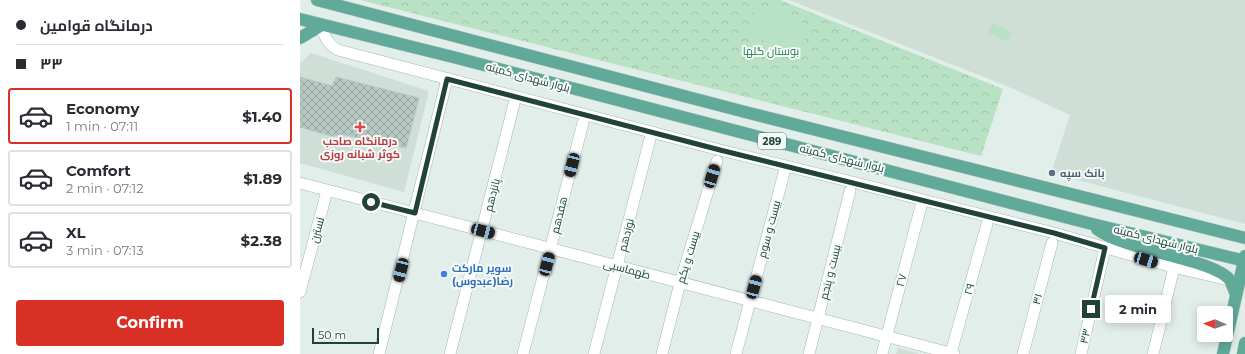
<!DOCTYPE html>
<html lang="en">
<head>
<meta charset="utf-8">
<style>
	:root { --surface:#fff; --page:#f7f7f7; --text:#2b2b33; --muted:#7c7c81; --line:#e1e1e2; --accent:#d93025 }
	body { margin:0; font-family:Montserrat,Cairo,sans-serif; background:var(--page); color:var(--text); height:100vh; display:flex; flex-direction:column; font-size:15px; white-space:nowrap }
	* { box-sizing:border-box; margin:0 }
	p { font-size:13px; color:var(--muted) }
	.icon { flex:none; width:22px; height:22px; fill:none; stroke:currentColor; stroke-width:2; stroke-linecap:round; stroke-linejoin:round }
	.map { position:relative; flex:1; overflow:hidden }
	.sheet { display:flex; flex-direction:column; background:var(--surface); width:300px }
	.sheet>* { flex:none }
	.guide { display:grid; align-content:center; height:88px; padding:0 16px; background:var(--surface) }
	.needle { width:26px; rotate:272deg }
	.fabs { position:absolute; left:897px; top:306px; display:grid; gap:8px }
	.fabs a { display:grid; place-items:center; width:36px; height:36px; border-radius:4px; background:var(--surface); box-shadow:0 2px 10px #0003; font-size:20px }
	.scale { position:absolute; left:12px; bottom:10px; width:67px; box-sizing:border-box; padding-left:4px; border:2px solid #20423a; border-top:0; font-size:11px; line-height:14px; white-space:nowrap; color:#20423a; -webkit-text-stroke:3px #f3faf7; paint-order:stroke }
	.end { position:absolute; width:18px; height:18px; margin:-9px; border:5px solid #20423a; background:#fff; box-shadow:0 0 0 2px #fff }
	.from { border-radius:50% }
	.bubble { position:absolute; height:28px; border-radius:4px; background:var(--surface); box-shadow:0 2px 10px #0003; font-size:13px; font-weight:700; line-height:28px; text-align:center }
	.car { position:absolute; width:12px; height:24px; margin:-12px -6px; border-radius:5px; box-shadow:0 0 3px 1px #0007; background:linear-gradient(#222 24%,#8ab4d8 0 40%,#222 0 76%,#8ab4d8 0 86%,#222 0) }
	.guide b { display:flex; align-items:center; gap:14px; height:38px; font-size:15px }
	.guide b+b { border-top:1px solid var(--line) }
	.guide i { width:10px; height:10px; background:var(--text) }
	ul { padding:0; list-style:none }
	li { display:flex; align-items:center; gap:12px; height:56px; margin:0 8px 6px; padding:0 8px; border:2px solid var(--line); border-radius:4px }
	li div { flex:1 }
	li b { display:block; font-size:15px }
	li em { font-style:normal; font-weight:700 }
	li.current { border-color:var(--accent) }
	li>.icon { width:36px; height:36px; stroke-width:1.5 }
	.primary-button { display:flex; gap:8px; margin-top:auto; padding:8px 16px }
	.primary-button a { flex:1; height:46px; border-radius:4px; background:var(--accent); color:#fff; font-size:16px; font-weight:700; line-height:46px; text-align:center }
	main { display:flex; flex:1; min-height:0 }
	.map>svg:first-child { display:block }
	.built { fill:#d0ded8 }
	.park { fill:url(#park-crowns) }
	.garden { fill:#b9e2c5 }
	.building { fill:url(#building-cross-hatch); stroke:#b4c9c1 }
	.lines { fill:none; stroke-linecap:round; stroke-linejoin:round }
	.minor-casing { stroke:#a4b7b1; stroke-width:12 }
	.major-casing { stroke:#c1cac8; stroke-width:13 }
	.minor { stroke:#fff; stroke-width:11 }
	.major { stroke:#61a999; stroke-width:12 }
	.route { stroke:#20423a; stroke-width:5 }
	.health-dot { fill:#e0444e; stroke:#f3faf7; stroke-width:1.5 }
	.service-dot { fill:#5c6f8a; stroke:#f3faf7; stroke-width:1.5 }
	.shop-dot { fill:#3f7fe0; stroke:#f3faf7; stroke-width:1.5 }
	.labels { text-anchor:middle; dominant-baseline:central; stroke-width:4; stroke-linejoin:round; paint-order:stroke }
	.shield { fill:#f3faf7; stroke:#5f7973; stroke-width:1 }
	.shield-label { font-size:10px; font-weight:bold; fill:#20423a }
	.park-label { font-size:11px; fill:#257e4a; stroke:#f3faf7 }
	.street-label { font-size:11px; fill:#20423a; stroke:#f3faf7 }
	.health-label { font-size:11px; font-weight:bold; fill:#be3a42; stroke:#f3faf7 }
	.service-label { font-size:11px; font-weight:bold; fill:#4e5e75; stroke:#f3faf7; text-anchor:start }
	.shop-label { font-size:11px; font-weight:bold; fill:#366cbe; stroke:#f3faf7; text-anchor:start }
</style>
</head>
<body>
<main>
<section class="sheet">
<div class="guide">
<b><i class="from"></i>درمانگاه قوامین</b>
<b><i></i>۳۳</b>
</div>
<ul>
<li class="current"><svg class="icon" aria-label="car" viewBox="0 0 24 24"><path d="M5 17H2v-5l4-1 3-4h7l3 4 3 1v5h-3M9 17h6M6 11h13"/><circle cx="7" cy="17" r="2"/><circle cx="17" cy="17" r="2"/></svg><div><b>Economy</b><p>1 min · 07:11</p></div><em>$1.40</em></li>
<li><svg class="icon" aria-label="car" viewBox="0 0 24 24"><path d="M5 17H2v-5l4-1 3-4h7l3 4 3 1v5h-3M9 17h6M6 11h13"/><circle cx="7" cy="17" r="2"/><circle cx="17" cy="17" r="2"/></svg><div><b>Comfort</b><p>2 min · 07:12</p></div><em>$1.89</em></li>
<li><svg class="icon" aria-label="car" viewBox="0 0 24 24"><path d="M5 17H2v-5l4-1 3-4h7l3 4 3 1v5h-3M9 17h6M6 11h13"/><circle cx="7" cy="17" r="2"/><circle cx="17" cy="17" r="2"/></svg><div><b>XL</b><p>3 min · 07:13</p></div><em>$2.38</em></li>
</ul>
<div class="primary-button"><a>Confirm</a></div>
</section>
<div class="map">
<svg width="945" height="354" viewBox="0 0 945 354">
	<defs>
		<pattern id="park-crowns" width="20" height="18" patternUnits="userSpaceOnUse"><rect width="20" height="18" fill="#b9e2c5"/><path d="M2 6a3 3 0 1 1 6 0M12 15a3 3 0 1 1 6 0" fill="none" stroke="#9fc3aa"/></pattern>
		<pattern id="building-cross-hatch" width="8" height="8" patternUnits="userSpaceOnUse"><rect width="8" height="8" fill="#b7c9c2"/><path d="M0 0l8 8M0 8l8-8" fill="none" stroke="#94a59f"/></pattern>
	</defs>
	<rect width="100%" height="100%" fill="#e2eee9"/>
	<g class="built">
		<polygon points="489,0 945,0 945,224 751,173 770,115 714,89"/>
		<polygon points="11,53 129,91 104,192 0,163 0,63"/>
		<polygon points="598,348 621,354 596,354"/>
	</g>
	<polygon class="park" points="60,0 480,0 703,89 681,156"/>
	<g class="garden">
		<polygon points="456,5 510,25 499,53 446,33"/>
		<polygon points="692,23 712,32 708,42 688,33"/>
	</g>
	<polygon class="building" points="0,77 32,86 36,77 119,98 106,148 46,135 31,136 0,127"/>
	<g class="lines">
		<defs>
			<g id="minor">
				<path d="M20,26C25,36 27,44 38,50L420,150L552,182L754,233L873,267L929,280"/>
				<polyline points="0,183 654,354"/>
				<polyline points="0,292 27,191"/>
				<polyline points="651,353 687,224"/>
				<polyline points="79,354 147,79"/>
				<polyline points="150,354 214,104"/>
				<polyline points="223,354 283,123"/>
				<polyline points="294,354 350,139"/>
				<polyline points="362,354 380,283 417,161"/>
				<polyline points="436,354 484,173"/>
				<polyline points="509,354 550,191"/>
				<polyline points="582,354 621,206"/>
				<polyline points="723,354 752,243"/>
				<polyline points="781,354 805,248"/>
				<polyline points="853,354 873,272"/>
			</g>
			<g id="major">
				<polyline points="17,0 449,113 945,238"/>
				<polyline points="0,19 153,57 788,223 945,261"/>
				<polyline points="0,38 20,26"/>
				<path d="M797,229C827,252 912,258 930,280C932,284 934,290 936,294"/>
				<polyline points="923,354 945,256"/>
				<polyline points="943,354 945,343"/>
			</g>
		</defs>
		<use href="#minor" class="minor-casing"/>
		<use href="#major" class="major-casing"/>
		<use href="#minor" class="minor"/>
		<use href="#major" class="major"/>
	</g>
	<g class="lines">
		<polyline class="route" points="71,202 115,213 147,79 420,150 754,233 805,248 791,309"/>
	</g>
	<path class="health-dot" d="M58 121h4v4h4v4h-4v4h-4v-4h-4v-4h4z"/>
	<circle class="service-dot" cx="752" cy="173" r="4"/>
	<circle class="shop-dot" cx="144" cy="274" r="4"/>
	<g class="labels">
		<rect class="shield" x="458" y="133" width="28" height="16" rx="3"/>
		<g class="shield-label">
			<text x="472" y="141">289</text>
		</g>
		<g class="park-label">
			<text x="471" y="51">بوستان گلها</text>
		</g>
		<g class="street-label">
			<text transform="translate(228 77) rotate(15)">بلوار شهدای کمیته</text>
			<text transform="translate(542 158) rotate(14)">بلوار شهدای کمیته</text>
			<text transform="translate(192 195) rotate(-76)">پانزدهم</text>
			<text transform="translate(259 215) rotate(-76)">هفدهم</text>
			<text transform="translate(469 229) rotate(-75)">بیست و سوم</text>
			<text transform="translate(17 230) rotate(-75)">نسترن</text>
			<text transform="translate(326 235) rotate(-76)">نوزدهم</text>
			<text transform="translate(856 239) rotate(14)">بلوار شهدای کمیته</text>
			<text transform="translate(388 257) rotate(-73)">بیست و یکم</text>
			<text transform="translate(327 269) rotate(15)">طهماسبی</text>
			<text transform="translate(530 272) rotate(-76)">بیست و پنجم</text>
			<text transform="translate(601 280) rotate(-75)">۲۷</text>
			<text transform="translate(669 289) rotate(-75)">۲۹</text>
			<text transform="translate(737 299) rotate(-75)">۳۱</text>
			<text transform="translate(785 336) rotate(-77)">۳۳</text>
		</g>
		<g class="health-label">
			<text x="60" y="141">درمانگاه صاحب<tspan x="60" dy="13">کوثر شبانه روزی</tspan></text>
		</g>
		<g class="service-label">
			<text x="760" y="173">بانک سپه</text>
		</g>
		<g class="shop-label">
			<text x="152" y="268">سوپر مارکت<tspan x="152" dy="13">رضا(عبدوس)</tspan></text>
		</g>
	</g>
</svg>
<div class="fabs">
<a><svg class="needle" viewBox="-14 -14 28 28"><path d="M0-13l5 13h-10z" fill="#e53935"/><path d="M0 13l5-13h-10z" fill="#7c7c81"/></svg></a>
</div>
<div class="scale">50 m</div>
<i class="end from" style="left:71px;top:202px"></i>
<i class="end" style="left:791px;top:309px"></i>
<div class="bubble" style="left:805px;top:295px;width:66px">2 min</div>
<i class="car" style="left:272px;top:165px;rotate:194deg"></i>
<i class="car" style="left:412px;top:176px;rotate:17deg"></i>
<i class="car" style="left:183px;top:231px;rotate:105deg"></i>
<i class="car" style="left:846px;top:260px;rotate:106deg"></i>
<i class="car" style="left:247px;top:264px;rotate:15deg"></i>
<i class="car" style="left:101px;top:270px;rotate:194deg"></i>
<i class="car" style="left:454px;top:287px;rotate:15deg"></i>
</div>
</main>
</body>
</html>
